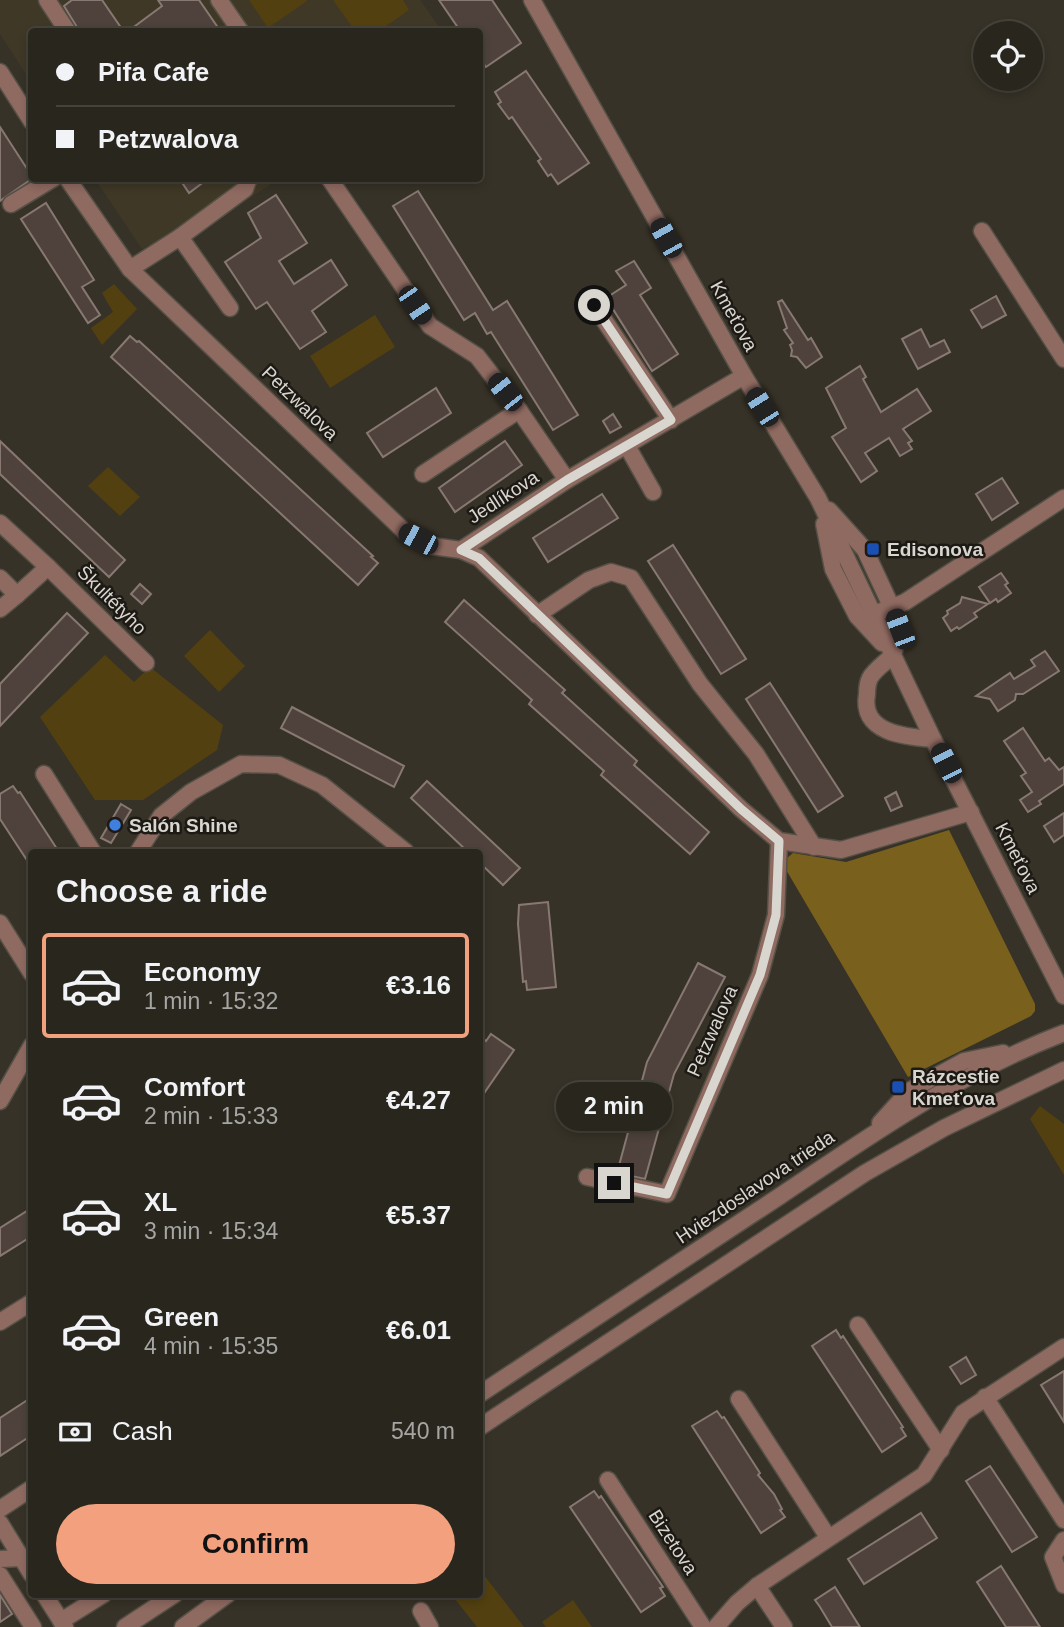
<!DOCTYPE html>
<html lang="en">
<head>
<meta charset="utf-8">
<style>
	:root { --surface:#29261d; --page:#312e26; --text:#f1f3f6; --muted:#a5a5a4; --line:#45433b; --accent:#f2a07e }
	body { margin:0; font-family:Helvetica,sans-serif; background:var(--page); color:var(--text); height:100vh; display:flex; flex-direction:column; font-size:26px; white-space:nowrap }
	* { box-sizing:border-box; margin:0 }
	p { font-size:23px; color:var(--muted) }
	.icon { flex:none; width:38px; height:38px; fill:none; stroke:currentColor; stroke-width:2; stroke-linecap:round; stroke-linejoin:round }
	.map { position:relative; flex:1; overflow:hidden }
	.details { position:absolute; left:28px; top:849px; width:455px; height:749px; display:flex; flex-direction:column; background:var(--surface); border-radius:7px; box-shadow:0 4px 10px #0003,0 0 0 2px var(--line) }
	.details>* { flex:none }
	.top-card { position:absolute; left:28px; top:28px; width:455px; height:154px; border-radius:7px; box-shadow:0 4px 10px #0003,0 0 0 2px var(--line); display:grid; align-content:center; height:154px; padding:0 28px; background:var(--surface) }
	.buttons { position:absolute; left:973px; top:21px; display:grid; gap:14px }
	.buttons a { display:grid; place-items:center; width:70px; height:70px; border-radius:50%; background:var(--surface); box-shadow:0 4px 10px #0003,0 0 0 2px var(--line); font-size:35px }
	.end { position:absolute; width:32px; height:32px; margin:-16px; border:9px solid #d9d6cf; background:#111; box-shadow:0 0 0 4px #111 }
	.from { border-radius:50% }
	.bubble { position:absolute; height:49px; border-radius:24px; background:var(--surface); box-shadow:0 4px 10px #0003,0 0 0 2px var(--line); font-size:23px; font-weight:600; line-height:49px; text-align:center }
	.car { position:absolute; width:21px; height:42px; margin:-21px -10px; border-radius:9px; box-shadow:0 0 5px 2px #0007; background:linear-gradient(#222 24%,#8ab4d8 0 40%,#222 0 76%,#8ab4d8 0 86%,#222 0) }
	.top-card b { display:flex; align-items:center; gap:24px; height:66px; font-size:26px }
	.top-card b+b { border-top:2px solid var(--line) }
	.top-card i { width:18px; height:18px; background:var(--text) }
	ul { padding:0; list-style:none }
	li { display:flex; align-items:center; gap:21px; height:105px; margin:0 14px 10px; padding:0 14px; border:4px solid transparent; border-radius:7px }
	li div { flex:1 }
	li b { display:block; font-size:26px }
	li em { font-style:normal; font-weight:600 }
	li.selected { border-color:var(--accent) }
	li>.icon { width:63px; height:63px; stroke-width:1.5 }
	h2 { padding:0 28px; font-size:32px; line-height:84px }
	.pay { display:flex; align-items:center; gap:18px; height:77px; padding:0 28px; font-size:26px }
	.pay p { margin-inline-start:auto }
	.action { display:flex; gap:14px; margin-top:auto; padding:14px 28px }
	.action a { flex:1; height:80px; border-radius:42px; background:var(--accent); color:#111; font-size:28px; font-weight:600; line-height:80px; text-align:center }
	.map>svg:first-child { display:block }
	.built { fill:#3f3826 }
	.green { fill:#524010 }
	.forest { fill:#7a601d }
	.building { fill:#4f423c; stroke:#877972; stroke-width:2 }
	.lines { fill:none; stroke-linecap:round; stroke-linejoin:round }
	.minor-casing { stroke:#545045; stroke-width:19 }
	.minor { stroke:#8f6a61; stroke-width:16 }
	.route { stroke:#d9d6cf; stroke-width:9 }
	.transit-dot { fill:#1a4fb4; stroke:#1d1a15; stroke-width:2.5 }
	.shop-dot { fill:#3f7fe0; stroke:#1d1a15; stroke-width:2.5 }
	.labels { text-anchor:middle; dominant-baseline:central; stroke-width:5; stroke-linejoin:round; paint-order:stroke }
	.street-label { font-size:19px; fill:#d9d6cf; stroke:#1d1a15 }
	.poi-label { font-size:19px; font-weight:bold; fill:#d9d6cf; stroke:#1d1a15; text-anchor:start }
</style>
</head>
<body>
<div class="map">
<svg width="1064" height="1627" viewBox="0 0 1064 1627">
	<rect width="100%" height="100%" fill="#373227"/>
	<g class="built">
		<polygon points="0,0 420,0 442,31 32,32 31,82 0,34"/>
		<polygon points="95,179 279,179 195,233 186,226 142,249"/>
	</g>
	<g class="green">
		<polygon points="249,0 306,0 307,1 268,28"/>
		<polygon points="333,0 403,0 409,10 379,31 355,31"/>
		<polygon points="114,284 137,309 102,345 91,328 113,312 102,293"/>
		<polygon points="375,315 395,347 330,388 310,356"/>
		<polygon points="108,467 140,497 120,516 88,486"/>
		<polygon points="210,630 245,666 219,692 184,656"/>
		<polygon points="105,655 134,682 150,667 223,725 217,750 143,800 95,800 40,717"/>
		<polygon points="1040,1106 1064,1124 1064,1175 1030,1119"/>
		<polygon points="480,1570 524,1627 525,1627 477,1627 451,1594 480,1594"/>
		<polygon points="573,1600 592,1627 546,1627 542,1622"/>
	</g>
	<polygon class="forest" points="949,830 1035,1004 1035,1011 1031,1016 908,1077 785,868 787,858 793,853 846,862"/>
	<g class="building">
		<polygon points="72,0 102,0 124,32 80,32 64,6"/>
		<polygon points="158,0 199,0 221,32 127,32 162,6"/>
		<polygon points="439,0 492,0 521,43 486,67 480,59 480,32 461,32"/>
		<polygon points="526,71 589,163 558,184 551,174 548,176 538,161 541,159 512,117 509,119 498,104 501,102 495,92"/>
		<polygon points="0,127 33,178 0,201"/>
		<polygon points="179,178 209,178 189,193"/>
		<polygon points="418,191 493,310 507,301 578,415 553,430 491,332 487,334 475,313 464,320 393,206"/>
		<polygon points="276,195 307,243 279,261 294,284 331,260 347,285 312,311 326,332 300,349 267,302 256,309 225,262 261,238 248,213"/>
		<polygon points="46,203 94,280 82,287 100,315 88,323 21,219"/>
		<polygon points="634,261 651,288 640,295 678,354 652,371 606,298 626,285 616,271"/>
		<polygon points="996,296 1006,315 982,328 971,310"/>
		<polygon points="782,300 808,340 811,338 822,357 806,368 797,357 791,356 792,350 790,345 793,343 784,330 787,328 778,302"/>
		<polygon points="921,329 930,347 944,340 950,352 918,369 902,339"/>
		<polygon points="130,336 137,342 139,341 373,556 371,557 378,563 358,585 111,357"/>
		<polygon points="860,366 866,377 863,379 881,412 917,389 931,411 903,429 912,441 908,443 912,449 900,456 889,438 865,453 877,471 861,482 832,437 846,428 826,388"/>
		<polygon points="436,388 451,413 383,457 367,433"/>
		<polygon points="613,414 621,427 610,433 603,421"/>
		<polygon points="0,441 125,560 109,577 0,474"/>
		<polygon points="505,441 522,465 455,512 439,488"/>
		<polygon points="1002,478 1018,503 992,520 976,494"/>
		<polygon points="602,494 618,518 548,562 533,538"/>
		<polygon points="673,545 746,659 721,674 648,561"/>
		<polygon points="1001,573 1008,583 1005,585 1011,593 998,602 996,599 990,603 979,587"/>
		<polygon points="140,584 151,594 142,604 131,594"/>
		<polygon points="962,597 988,604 974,613 977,617 959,629 957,627 951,631 943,618 948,614 947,611 960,603"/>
		<polygon points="464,600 565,690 562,693 637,761 634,765 709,832 690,854 601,775 604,771 529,704 532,700 445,622"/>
		<polygon points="67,613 88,633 0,726 0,684"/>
		<polygon points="1045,651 1059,671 1023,694 1016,694 1015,700 998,711 990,699 976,696 1010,673 1014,679 1035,666 1031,660"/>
		<polygon points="770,683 843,796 818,812 746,699"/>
		<polygon points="292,707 404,766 394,787 281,728"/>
		<polygon points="1023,728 1045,761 1049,758 1059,770 1064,767 1064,784 1039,801 1041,804 1028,812 1020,800 1032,792 1021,776 1026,773 1004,741"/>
		<polygon points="427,781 520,868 503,885 480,863 480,852 468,852 411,798"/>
		<polygon points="13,786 18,793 20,792 59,852 32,852 32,868 0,819 0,794"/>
		<polygon points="896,792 902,806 891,811 885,798"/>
		<polygon points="121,804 131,810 111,843 101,838"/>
		<polygon points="1064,813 1064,835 1054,842 1044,826"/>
		<polygon points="548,902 556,987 527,990 526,981 523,982 518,924 519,905"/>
		<polygon points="698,963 725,977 674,1074 645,1179 617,1173 647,1062"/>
		<polygon points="491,1034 514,1050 480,1099 480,1036 486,1041"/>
		<polygon points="27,1211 32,1219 32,1236 0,1256 0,1228"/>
		<polygon points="836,1330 841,1338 843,1336 903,1427 901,1428 906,1436 882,1452 812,1346"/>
		<polygon points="966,1357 976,1375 961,1384 950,1367"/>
		<polygon points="1064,1371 1064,1422 1041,1385"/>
		<polygon points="32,1397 32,1435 0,1456 0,1418"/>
		<polygon points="717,1411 722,1418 724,1417 760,1473 758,1475 774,1494 782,1509 780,1510 785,1517 761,1533 692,1426"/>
		<polygon points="990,1466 1037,1537 1012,1552 966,1481"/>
		<polygon points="594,1491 599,1498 601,1496 663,1587 660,1588 665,1596 641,1612 570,1507"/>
		<polygon points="921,1513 937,1538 864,1584 848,1559"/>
		<polygon points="1001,1566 1024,1602 1040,1627 1006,1627 977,1582"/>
		<polygon points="835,1587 853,1616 860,1627 832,1627 820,1607 815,1600"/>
		<polygon points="0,1595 12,1614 0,1622"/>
	</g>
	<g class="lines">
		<defs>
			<g id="minor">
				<polyline points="47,0 68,32"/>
				<polyline points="219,0 241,32"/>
				<polyline points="532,0 744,376 818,498 933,739 1064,996"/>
				<polyline points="0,72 32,122"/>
				<polyline points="67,178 130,269 404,531 432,546 461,550 479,558 741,809 779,841 841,850 971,812"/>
				<polyline points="329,178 430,326 477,356 519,410 567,480"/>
				<polyline points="11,204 54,178"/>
				<polyline points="982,231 1064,359"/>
				<polyline points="180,237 230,308"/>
				<polyline points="130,269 180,237 245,189 249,178"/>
				<polyline points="594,305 671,420"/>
				<polyline points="627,446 653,492"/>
				<polyline points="423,474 519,410"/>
				<polyline points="829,510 865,550 892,608 900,629 893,655"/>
				<polyline points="0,523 48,567 17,595"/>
				<polyline points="824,524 833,569 857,616 882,643"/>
				<polyline points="461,550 567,480 744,376"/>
				<polyline points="48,567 146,663"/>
				<polyline points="0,578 17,595 0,609"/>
				<polyline points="874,614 905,602 1064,498"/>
				<polyline points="537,615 589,580 611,572 631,578 700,684 756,754 814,847"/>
				<path d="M893,655C886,662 874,670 870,678C868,682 867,690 867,694C860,733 905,737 933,739"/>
				<polyline points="44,774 93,852"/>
				<polyline points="138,852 161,816 191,792 241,764 279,765 322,785 406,852"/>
				<polyline points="0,923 32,974"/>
				<polyline points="0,1101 32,1045"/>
				<polyline points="880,1123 909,1091 964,1061 1003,1053"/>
				<polyline points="587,1177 667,1194 760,975 776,915 779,841"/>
				<polyline points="0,1322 32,1302"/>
				<polyline points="858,1325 941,1450"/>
				<path d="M480,1394C579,1328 680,1262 780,1196C871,1135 961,1072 1064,1033"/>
				<polyline points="985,1397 1064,1520"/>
				<polyline points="739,1399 828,1537"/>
				<polyline points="480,1427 865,1173 944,1128 1064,1070"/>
				<polyline points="608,1480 703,1627"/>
				<polyline points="0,1509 32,1488"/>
				<polyline points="0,1523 32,1575"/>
				<polyline points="1064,1540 1053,1557 1064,1585"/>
				<polyline points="0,1559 21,1558"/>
				<polyline points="0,1575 33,1627"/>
				<polyline points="757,1586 784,1627"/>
				<polyline points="44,1594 65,1627"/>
				<polyline points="421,1611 430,1627"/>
				<polyline points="61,1621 104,1594"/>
				<polyline points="125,1627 175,1594"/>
				<polyline points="183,1627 228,1594"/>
				<polyline points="716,1627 737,1603 757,1586 924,1475 963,1413 1064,1347"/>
			</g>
		</defs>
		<use href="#minor" class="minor-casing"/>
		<use href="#minor" class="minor"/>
	</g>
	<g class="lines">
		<polyline class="route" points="594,305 671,420 567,480 461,550 479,558 741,809 779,841 776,915 760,975 667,1194 614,1183"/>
	</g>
	<g class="transit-dot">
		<rect x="866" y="542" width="14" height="14" rx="3.5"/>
		<rect x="891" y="1080" width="14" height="14" rx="3.5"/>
	</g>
	<circle class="shop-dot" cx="115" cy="825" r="7"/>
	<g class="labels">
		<g class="street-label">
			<text transform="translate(734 316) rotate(61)">Kmeťova</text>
			<text transform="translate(300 403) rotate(44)">Petzwalova</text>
			<text transform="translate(503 497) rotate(-33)">Jedlíkova</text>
			<text transform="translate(112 600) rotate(45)">Škultétyho</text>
			<text transform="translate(1018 858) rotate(63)">Kmeťova</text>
			<text transform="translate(712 1031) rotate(-66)">Petzwalova</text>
			<text transform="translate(755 1187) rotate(-34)">Hviezdoslavova trieda</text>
			<text transform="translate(673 1542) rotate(57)">Bizetova</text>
		</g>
		<g class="poi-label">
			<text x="887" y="549">Edisonova</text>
			<text x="129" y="825">Salón Shine</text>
			<text x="912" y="1076">Rázcestie<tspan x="912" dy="22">Kmeťova</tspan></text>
		</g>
	</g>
</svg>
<div class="buttons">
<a><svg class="icon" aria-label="locate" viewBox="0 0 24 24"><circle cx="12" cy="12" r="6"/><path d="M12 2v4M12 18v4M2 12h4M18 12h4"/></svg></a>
</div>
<i class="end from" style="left:594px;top:305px"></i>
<i class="end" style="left:614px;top:1183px"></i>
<div class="bubble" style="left:556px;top:1082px;width:116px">2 min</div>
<i class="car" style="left:666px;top:238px;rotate:331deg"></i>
<i class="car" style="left:415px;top:305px;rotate:146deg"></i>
<i class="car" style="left:505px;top:392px;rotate:322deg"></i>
<i class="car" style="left:762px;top:407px;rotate:328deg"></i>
<i class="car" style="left:418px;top:539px;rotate:298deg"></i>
<i class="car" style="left:900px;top:629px;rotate:339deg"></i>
<i class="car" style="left:946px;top:763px;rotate:333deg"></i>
<div class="top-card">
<b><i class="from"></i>Pifa Cafe</b>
<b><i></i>Petzwalova</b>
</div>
<section class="details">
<h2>Choose a ride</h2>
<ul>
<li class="selected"><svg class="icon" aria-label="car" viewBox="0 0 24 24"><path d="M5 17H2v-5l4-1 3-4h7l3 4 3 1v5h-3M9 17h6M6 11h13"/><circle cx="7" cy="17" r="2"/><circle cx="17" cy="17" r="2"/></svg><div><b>Economy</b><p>1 min · 15:32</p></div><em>€3.16</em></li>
<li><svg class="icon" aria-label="car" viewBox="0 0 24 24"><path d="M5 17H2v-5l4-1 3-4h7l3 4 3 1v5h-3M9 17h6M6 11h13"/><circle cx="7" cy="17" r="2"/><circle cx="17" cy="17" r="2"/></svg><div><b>Comfort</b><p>2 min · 15:33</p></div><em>€4.27</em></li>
<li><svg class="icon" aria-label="car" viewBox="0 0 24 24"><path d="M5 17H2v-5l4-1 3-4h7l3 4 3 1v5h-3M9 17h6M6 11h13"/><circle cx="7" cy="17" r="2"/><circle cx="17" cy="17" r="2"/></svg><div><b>XL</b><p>3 min · 15:34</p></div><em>€5.37</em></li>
<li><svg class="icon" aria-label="car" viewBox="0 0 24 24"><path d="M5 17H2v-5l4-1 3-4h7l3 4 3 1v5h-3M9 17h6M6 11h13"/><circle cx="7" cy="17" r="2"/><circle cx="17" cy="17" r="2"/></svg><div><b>Green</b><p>4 min · 15:35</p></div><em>€6.01</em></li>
</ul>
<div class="pay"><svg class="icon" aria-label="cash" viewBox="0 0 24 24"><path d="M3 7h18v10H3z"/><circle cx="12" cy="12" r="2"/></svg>Cash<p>540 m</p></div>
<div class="action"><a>Confirm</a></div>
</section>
</div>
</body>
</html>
